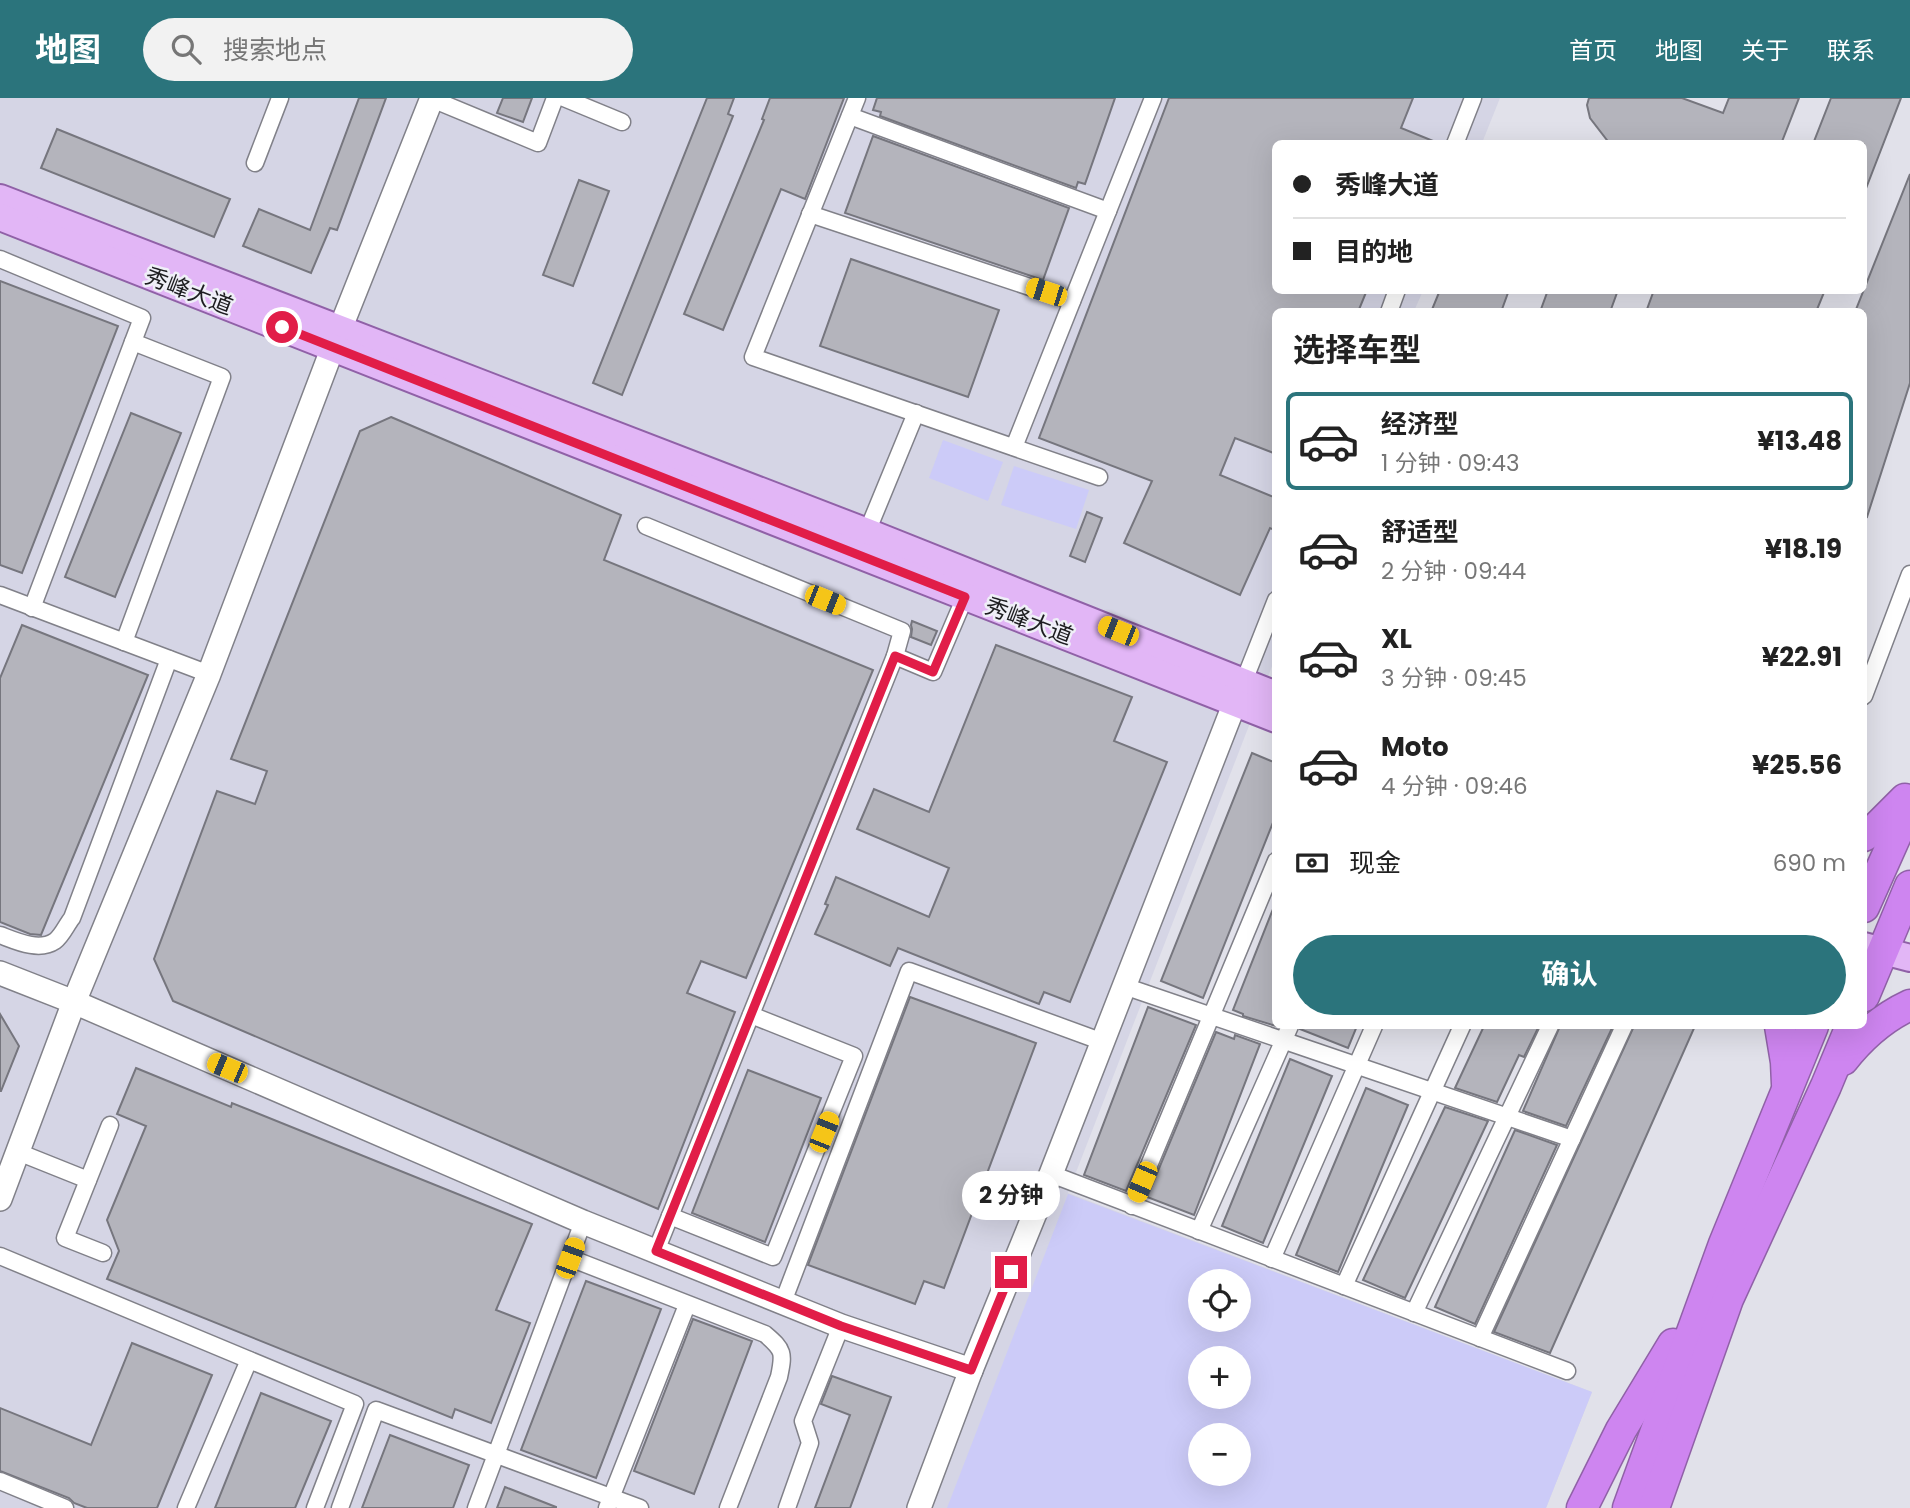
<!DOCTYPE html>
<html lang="zh">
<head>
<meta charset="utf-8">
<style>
	:root { --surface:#fff; --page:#f2f2f2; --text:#222; --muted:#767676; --line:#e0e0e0; --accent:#2b747c }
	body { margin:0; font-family:Poppins,"Noto Sans SC",sans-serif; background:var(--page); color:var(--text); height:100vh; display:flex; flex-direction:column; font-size:26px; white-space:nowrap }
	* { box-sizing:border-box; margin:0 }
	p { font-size:23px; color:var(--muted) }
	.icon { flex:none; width:38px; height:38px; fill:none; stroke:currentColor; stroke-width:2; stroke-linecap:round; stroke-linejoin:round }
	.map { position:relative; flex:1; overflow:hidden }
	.drawer { position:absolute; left:1272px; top:210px; width:595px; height:721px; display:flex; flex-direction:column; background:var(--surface); border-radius:10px; box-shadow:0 7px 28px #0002 }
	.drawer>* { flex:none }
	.guide { position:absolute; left:1272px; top:42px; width:595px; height:154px; border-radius:10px; box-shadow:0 7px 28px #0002; display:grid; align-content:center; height:154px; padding:0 21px; background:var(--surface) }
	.buttons { position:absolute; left:1188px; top:1171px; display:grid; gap:14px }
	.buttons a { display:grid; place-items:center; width:63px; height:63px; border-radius:50%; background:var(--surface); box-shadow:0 7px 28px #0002; font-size:35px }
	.end { position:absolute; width:32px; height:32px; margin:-16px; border:9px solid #e11d48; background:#fff; box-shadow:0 0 0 4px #fff }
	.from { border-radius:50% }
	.bubble { position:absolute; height:49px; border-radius:24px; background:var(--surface); box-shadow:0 7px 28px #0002; font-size:23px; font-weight:700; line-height:49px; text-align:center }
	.car { position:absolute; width:21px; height:42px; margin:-21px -10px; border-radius:9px; box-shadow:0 0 5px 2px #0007; background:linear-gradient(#f5c518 24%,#345 0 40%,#f5c518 0 76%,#345 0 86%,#f5c518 0) }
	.guide b { display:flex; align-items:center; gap:24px; height:66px; font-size:26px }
	.guide b+b { border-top:2px solid var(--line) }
	.guide i { width:18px; height:18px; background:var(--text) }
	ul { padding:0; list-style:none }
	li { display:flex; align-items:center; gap:21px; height:98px; margin:0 14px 10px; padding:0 7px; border:4px solid transparent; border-radius:10px }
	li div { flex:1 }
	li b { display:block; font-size:26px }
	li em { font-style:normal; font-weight:700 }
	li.current { border-color:var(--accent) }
	li>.icon { width:63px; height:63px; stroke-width:1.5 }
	h2 { padding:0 21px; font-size:32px; line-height:84px }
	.pay { display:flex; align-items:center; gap:18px; height:77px; padding:0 21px; font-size:26px }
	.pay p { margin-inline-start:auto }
	.button { display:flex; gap:14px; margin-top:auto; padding:14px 21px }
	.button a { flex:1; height:80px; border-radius:42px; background:var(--accent); color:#fff; font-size:28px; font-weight:700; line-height:80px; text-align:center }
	header { display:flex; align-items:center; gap:42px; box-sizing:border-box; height:98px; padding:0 35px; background:var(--accent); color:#fff }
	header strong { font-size:33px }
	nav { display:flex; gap:38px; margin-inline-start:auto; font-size:24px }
	.search { width:490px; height:63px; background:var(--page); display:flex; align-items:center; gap:18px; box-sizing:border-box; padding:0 24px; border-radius:38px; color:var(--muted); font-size:26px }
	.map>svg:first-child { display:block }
	.built { fill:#d5d5e5; fill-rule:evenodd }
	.green { fill:#cccbf8; fill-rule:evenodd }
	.building { fill:#b4b4bc; stroke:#76767e; stroke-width:2 }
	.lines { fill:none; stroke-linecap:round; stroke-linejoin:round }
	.street-casing { stroke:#818189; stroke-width:19 }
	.secondary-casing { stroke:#818189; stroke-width:26 }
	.primary-casing { stroke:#9061a7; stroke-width:30 }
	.highway-casing { stroke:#9061a7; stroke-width:33 }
	.street { stroke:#fff; stroke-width:16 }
	.secondary { stroke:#fff; stroke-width:23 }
	.primary { stroke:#e2b6f6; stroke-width:26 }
	.highway { stroke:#ce85f0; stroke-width:30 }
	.route { stroke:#e11d48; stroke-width:9 }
	.labels { text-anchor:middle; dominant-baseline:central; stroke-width:5; stroke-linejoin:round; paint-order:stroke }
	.street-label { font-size:23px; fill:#1d1d20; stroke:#efeff7 }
</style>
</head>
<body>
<header>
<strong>地图</strong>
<div class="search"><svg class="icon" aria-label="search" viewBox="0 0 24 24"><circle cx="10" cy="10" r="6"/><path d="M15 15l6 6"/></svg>搜索地点</div>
<nav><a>首页</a><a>地图</a><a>关于</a><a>联系</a></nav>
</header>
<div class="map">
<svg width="1910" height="1410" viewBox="0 0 1910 1410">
	<rect width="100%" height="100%" fill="#e1e1ea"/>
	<path class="built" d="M0,0H1500L1482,45L1276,46V192L1423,193L1414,213L1276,214V558L1068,1095L1592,1294L1546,1410H0ZM1200,1183H1239V1222H1200ZM1200,1260H1239V1298H1200ZM1200,1337H1239V1376H1200Z"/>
	<g class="green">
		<polygon points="943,342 1003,364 988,403 929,380"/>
		<polygon points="1014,368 1089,392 1076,431 1001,407"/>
		<path d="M1068,1096L1592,1294L1546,1410H947ZM1239,1183V1222H1200V1183ZM1200,1260H1239V1298H1200ZM1200,1337H1239V1376H1200Z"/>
	</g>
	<g class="building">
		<polygon points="359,0 386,0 337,132 330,130 311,175 243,148 259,111 310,132"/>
		<polygon points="503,0 532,0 523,24 497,15"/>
		<polygon points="707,0 734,0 728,16 733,18 622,297 593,285"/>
		<polygon points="770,0 844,0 805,101 781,91 723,232 684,216 764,22 762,21"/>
		<polygon points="877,0 1115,0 1085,86 1078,84 1076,90 880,18 881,14 873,12"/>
		<polygon points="1169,0 1413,0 1401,30 1438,45 1276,46 1276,192 1367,192 1358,214 1276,214 1276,356 1235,340 1220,377 1276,400 1276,433 1270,430 1240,497 1124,445 1152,383 1039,340"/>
		<polygon points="1589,0 1682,0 1723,15 1729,0 1799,0 1781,46 1610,46 1590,20 1587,7"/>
		<polygon points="1831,0 1901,0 1865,93 1864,46 1813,46"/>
		<polygon points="57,31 230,101 214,139 41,70"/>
		<polygon points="873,38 1069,110 1043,182 845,115"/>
		<polygon points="1910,76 1910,285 1867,419 1864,418 1864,214 1855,214"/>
		<polygon points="579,82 609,93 573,188 543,177"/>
		<polygon points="851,161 999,212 968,299 820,248"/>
		<polygon points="0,183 118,228 22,475 0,467"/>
		<polygon points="1440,192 1509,192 1501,214 1431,214"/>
		<polygon points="1548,192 1618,192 1610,214 1540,214"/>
		<polygon points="1654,192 1825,192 1816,214 1646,214"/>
		<polygon points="131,315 181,335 115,499 65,479"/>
		<polygon points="391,319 621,417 604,462 873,572 746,880 701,863 687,895 735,914 658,1111 173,903 154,861 217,693 255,706 267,673 231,661 360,333"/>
		<polygon points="1087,414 1102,420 1085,464 1070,458"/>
		<polygon points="912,523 937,533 931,547 911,539 912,531 911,527"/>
		<polygon points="22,527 148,577 41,837 30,836 0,824 0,580"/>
		<polygon points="996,547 1132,599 1114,643 1167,664 1070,904 1044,894 1039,906 898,850 890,868 815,836 828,807 825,806 836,779 929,819 949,770 857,731 874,691 929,714"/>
		<polygon points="1252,655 1276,665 1276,717 1203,900 1161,883"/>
		<polygon points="1275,806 1276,806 1276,928 1243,918 1243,916 1233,912"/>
		<polygon points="910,899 1036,945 944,1190 924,1183 915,1206 808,1167"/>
		<polygon points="1148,909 1196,927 1126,1093 1084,1077"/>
		<polygon points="0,916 19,948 1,993 0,993"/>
		<polygon points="1300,928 1357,928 1348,950 1300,931"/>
		<polygon points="1484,928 1539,928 1524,959 1519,957 1497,1004 1455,990"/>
		<polygon points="1560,928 1613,928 1566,1028 1523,1013"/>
		<polygon points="1634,928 1695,928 1550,1255 1494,1234"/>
		<polygon points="1216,934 1234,941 1235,937 1260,946 1194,1117 1147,1099"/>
		<polygon points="1290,961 1332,978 1263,1145 1222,1128"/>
		<polygon points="136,970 231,1009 232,1005 532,1126 496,1212 530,1225 491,1325 455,1311 452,1320 107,1181 119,1153 107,1122 146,1028 117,1016"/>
		<polygon points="748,972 821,1000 765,1144 692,1115"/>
		<polygon points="1366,990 1408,1007 1338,1174 1296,1157"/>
		<polygon points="1445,1009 1488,1023 1405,1200 1363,1182"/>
		<polygon points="1515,1032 1557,1047 1475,1226 1435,1209"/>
		<polygon points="586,1183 661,1211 596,1380 521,1352"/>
		<polygon points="693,1221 752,1243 694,1396 634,1373"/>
		<polygon points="132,1245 212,1277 157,1410 87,1410 74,1405 69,1400 0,1373 0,1310 91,1347"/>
		<polygon points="832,1278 891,1299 850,1410 815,1410 850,1317 821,1306"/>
		<polygon points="261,1295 331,1323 295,1410 215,1410"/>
		<polygon points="390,1337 469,1367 453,1410 362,1410"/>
		<polygon points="505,1389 556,1409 556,1410 497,1410"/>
	</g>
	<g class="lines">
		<defs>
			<g id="street">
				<polyline points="564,0 622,24"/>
				<polyline points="857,0 753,259 1099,379"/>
				<polyline points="432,1 538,45 555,0"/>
				<polyline points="850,18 1108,113"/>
				<polyline points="1455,46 1473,0"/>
				<polyline points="255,65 280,0"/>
				<polyline points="810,116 1072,203"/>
				<polyline points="0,161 142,220 32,510"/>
				<polyline points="1389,214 1397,192"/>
				<polyline points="1014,349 1153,0"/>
				<polyline points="646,428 902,533 895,558"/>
				<polyline points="867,434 916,315"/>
				<polyline points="0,497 209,576"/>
				<polyline points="124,544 222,279 133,244"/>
				<polyline points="1244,583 1276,502"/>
				<polyline points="1864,598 1910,476"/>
				<path d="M0,837C16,843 39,854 55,843C62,838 67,826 72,820L169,561"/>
				<polyline points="1124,888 1572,1041"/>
				<polyline points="18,1054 88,1082"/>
				<polyline points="1051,1076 1567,1273"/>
				<polyline points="1132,1108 1276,763"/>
				<polyline points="670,1118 773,1159 854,958 751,917"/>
				<polyline points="1199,1133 1290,928"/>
				<polyline points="656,1153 895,558 933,574 965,499"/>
				<polyline points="103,1155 65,1140 110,1027"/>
				<polyline points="0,1158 355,1306 315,1410"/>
				<path d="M570,1160L765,1236C784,1252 784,1255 779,1279L728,1410"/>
				<polyline points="1272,1161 1374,928"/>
				<polyline points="1344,1188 1462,928"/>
				<polyline points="783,1204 909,873 1103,944"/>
				<polyline points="1414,1215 1550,928"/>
				<polyline points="1480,1240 1624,928"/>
				<polyline points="0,1383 65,1410"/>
				<polyline points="186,1410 249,1262"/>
				<polyline points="340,1410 376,1312 640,1410"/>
				<polyline points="476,1410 583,1124"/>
				<polyline points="607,1410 687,1207"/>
				<polyline points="787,1410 810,1345 803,1323 841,1228"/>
			</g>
			<g id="secondary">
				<polyline points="0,875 74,904 583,1124 841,1228 971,1272"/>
				<polyline points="0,1101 74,904 209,576 333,249 432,0"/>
				<polyline points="919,1410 971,1272 1051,1076 1241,589"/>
			</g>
			<g id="primary">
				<polyline points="0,100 867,434 1276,597"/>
				<polyline points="0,119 1276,621"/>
				<polyline points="1864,848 1910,860"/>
			</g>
			<g id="highway">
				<polyline points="1864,738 1877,729 1905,701"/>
				<polyline points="1864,809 1910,706"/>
				<polyline points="1864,898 1910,788"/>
				<polyline points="1780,928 1786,964 1787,986"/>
				<path d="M1843,962C1861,939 1884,919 1910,907"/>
				<polyline points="1582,1410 1621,1332 1673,1246"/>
				<polyline points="1628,1410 1724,1146 1813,928"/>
				<polyline points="1654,1410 1728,1201 1826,988 1851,928"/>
			</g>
		</defs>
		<use href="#street" class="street-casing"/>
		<use href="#secondary" class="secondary-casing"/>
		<use href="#primary" class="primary-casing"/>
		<use href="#highway" class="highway-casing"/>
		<use href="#street" class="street"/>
		<use href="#secondary" class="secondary"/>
		<use href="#primary" class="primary"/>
		<use href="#highway" class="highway"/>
	</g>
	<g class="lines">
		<polyline class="route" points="282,229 965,499 933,574 895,558 656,1153 841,1228 971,1272 1011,1174"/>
	</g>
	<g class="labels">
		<g class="street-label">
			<text transform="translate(189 193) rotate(21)">秀峰大道</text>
			<text transform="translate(1029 523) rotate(21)">秀峰大道</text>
		</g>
	</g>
</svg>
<div class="buttons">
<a><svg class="icon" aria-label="locate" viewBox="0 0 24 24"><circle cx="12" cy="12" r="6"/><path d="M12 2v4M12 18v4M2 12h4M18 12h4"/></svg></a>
<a>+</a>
<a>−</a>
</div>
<i class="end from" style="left:282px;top:229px"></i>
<i class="end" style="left:1011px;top:1174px"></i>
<div class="bubble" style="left:962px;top:1073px;width:98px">2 分钟</div>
<i class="car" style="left:1046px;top:194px;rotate:288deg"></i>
<i class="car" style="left:825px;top:502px;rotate:112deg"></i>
<i class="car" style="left:1118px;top:533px;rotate:292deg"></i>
<i class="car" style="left:227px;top:970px;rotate:293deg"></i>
<i class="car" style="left:824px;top:1034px;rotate:22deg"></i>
<i class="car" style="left:1142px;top:1084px;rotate:203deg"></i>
<i class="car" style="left:570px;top:1160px;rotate:20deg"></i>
<div class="guide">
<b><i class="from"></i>秀峰大道</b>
<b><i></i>目的地</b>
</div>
<section class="drawer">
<h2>选择车型</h2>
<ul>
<li class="current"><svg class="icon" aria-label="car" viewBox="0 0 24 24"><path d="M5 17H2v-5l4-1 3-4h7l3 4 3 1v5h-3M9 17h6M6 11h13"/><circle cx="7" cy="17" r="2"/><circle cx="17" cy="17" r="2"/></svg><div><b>经济型</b><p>1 分钟 · 09:43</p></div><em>¥13.48</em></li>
<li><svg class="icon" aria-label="car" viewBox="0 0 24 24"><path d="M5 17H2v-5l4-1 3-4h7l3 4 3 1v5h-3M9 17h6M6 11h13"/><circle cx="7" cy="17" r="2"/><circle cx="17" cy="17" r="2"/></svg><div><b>舒适型</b><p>2 分钟 · 09:44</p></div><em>¥18.19</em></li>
<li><svg class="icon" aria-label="car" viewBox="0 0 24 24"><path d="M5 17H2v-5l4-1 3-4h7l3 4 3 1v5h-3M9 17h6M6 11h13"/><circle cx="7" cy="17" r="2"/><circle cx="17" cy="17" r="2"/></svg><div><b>XL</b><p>3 分钟 · 09:45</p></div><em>¥22.91</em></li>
<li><svg class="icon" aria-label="car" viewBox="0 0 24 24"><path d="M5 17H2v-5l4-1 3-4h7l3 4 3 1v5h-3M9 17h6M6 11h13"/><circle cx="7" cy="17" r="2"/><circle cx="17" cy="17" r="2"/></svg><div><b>Moto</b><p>4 分钟 · 09:46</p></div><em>¥25.56</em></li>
</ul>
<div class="pay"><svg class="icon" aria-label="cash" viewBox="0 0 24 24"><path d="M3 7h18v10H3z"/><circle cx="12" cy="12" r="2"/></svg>现金<p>690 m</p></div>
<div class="button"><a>确认</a></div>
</section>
</div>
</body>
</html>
